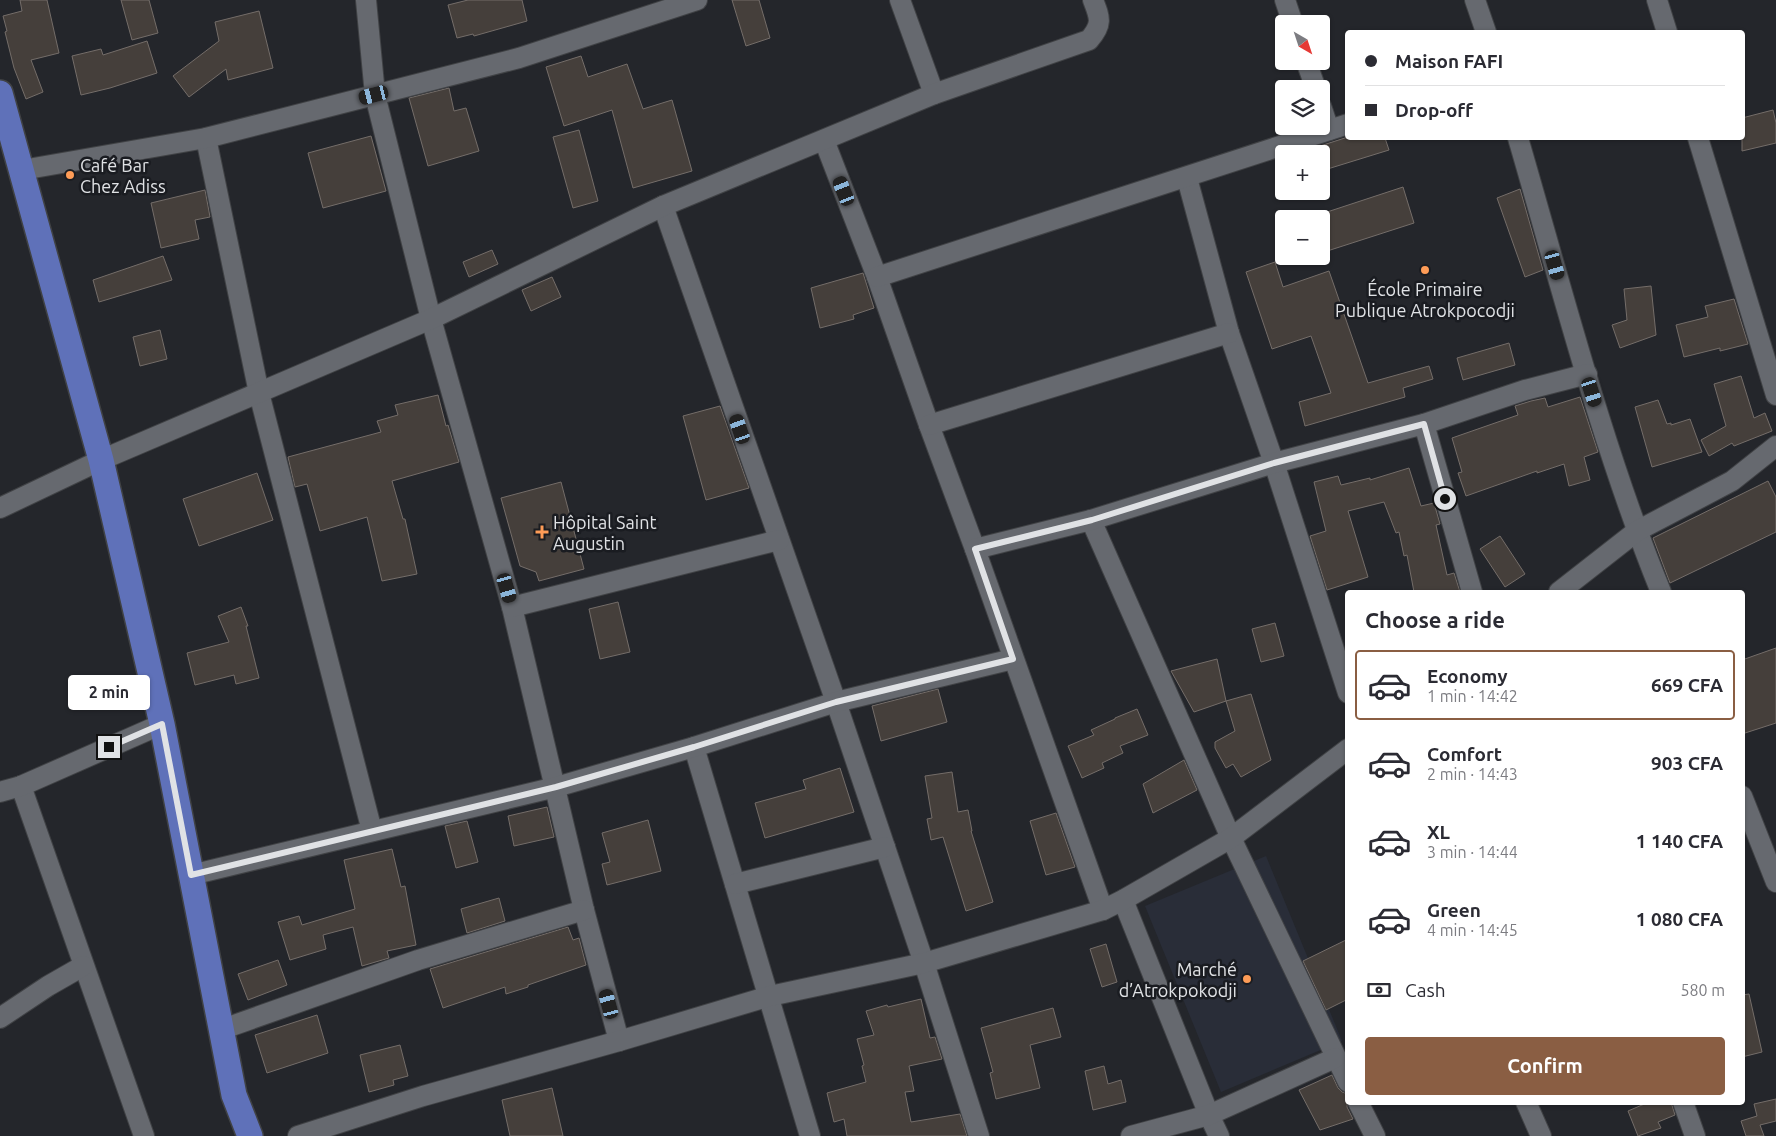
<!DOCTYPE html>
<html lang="en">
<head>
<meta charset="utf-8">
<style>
	:root { --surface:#fff; --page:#f2f2f3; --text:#2b2b33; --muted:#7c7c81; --line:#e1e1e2; --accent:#8a5e43 }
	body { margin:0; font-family:Ubuntu,sans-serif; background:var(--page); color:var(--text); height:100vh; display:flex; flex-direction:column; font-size:19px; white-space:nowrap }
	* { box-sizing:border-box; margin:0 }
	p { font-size:16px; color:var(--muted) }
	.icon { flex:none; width:28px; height:28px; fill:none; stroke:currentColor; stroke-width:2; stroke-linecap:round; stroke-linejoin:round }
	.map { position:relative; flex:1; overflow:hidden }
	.details { position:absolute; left:1345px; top:590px; width:400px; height:515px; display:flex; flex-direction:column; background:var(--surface); border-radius:5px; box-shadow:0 1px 4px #0004 }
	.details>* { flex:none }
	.banner { position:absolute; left:1345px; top:30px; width:400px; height:110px; border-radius:5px; box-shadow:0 1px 4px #0004; display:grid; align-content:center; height:110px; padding:0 20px; background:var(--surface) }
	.needle { width:32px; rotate:141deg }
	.tools { position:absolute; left:1275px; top:15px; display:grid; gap:10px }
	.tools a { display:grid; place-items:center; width:55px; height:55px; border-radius:5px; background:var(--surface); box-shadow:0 1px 4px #0004; font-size:25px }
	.end { position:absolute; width:22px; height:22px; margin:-11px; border:6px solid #e0e2e5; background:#111; box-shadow:0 0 0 2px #111 }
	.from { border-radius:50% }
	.bubble { position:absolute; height:35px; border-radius:5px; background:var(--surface); box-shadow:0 1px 4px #0004; font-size:16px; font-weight:700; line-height:35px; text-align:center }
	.car { position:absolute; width:15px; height:30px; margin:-15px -8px; border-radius:6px; box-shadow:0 0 4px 1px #0007; background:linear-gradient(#222 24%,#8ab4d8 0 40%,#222 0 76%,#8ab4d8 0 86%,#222 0) }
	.banner b { display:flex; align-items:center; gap:18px; height:48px; font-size:19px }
	.banner b+b { border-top:1px solid var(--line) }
	.banner i { width:12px; height:12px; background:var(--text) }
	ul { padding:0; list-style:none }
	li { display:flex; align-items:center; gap:15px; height:70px; margin:0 10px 8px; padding:0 10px; border:2px solid transparent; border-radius:5px }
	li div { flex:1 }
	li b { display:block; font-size:19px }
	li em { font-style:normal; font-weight:700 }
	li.active { border-color:var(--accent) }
	li>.icon { width:45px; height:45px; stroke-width:1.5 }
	h2 { padding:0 20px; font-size:22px; line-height:60px }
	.pay { display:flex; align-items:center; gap:12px; height:55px; padding:0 20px; font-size:19px }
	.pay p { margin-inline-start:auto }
	.cta { display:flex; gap:10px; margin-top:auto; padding:10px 20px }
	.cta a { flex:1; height:58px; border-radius:5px; background:var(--accent); color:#fff; font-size:20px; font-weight:700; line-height:58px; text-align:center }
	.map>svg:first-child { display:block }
	.built { fill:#292d38 }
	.building { fill:#453f3b; stroke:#746d69 }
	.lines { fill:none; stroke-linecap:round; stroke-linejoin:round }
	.minor-casing { stroke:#404245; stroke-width:22 }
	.major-casing { stroke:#404245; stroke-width:28 }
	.minor { stroke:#66696f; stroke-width:20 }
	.major { stroke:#5f71b9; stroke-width:25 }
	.route { stroke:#e0e2e5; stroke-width:6 }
	.poi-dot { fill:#fe9c57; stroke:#1a1c21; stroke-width:2 }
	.labels { text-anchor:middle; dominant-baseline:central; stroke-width:5; stroke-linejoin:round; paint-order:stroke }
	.poi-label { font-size:18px; fill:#e0e2e5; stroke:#1a1c21; text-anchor:start }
</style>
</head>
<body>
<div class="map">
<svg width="1776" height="1136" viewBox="0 0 1776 1136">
	<rect width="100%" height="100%" fill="#24262b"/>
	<polygon class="built" points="1266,856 1342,1041 1221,1092 1145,906"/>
	<g class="building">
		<polygon points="20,0 47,0 59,53 31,60 43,92 26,99 14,68 5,32 7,31 3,16 22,11"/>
		<polygon points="121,0 149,0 158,33 132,40"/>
		<polygon points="468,0 522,0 527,21 474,36 473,34 457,38 448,5"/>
		<polygon points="732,0 759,0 770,38 746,46"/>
		<polygon points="259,11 273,68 228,80 226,69 189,97 173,76 219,41 215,22"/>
		<polygon points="147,41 157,73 110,88 81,95 72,56 101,49 103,55"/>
		<polygon points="581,56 588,77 627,64 643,109 672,100 692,171 633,188 612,110 564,126 546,67"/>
		<polygon points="449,88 454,111 466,108 479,151 428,166 409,98"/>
		<polygon points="1773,110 1776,123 1776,143 1742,151 1742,118"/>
		<polygon points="579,130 598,201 573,208 553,137"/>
		<polygon points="371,136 386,191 323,208 308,153"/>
		<polygon points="1348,137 1385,138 1389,150 1321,171 1321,154 1295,154"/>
		<polygon points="1403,187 1414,223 1321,253 1321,214"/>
		<polygon points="1520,189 1543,270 1525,277 1497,198"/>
		<polygon points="205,190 210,217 195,220 199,239 161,248 151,203"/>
		<polygon points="492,250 498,264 469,277 463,262"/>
		<polygon points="163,256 172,280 99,302 93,280"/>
		<polygon points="1275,262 1283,287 1329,271 1368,383 1429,366 1433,379 1403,388 1405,397 1305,426 1299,402 1331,393 1311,336 1272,349 1246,272"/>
		<polygon points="863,273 874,308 853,315 854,319 820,328 811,288"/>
		<polygon points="552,277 561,297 531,311 522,290"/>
		<polygon points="1651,286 1656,335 1620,348 1612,325 1627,320 1624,289"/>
		<polygon points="1734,299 1748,344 1720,351 1720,348 1684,357 1676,325 1708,317 1705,306"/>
		<polygon points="160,330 167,359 140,366 133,337"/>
		<polygon points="1509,343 1515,365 1463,380 1457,358"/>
		<polygon points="1741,376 1754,418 1765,413 1772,431 1734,446 1732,443 1709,456 1701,440 1726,426 1714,384"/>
		<polygon points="438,395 446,426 448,425 459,462 392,481 403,519 405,519 417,574 382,581 367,517 320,531 307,484 295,487 288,457 381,432 377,421 398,415 395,405"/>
		<polygon points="1580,397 1598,452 1584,457 1590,480 1569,486 1564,464 1537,473 1537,471 1466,496 1458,473 1462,472 1452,438 1518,415 1515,406 1531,401 1545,398 1548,407"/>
		<polygon points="1658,400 1667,424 1671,423 1671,425 1690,419 1702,452 1652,467 1635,407"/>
		<polygon points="720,406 749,488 706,500 683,416"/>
		<polygon points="1409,468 1421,506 1434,503 1440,524 1436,525 1447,575 1454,573 1460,592 1414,592 1407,555 1404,556 1399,532 1396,533 1384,502 1348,511 1368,577 1327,590 1310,536 1326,531 1314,482 1338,476 1341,485 1370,478 1370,480"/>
		<polygon points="257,473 273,520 199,546 183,499"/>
		<polygon points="1768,481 1776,497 1776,532 1670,583 1653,538"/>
		<polygon points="561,482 584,569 539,581 536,572 520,566 501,498"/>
		<polygon points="1500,536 1525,574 1505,587 1480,549"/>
		<polygon points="618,602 630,652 600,659 589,609"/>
		<polygon points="241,607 248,626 246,626 259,678 236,684 234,675 195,685 187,653 229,642 218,616"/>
		<polygon points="1275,623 1284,656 1261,662 1252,629"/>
		<polygon points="1776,648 1776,723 1742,734 1742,660"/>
		<polygon points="1217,659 1226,701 1194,712 1171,671"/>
		<polygon points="938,689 947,722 881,741 872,706"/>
		<polygon points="1251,694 1271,760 1241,777 1233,764 1226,768 1215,748 1215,742 1235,731 1226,701"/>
		<polygon points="1137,709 1148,735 1120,746 1123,753 1102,763 1104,768 1082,778 1068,746 1094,735 1091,730 1115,719 1115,718"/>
		<polygon points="1184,760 1197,790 1153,813 1143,784"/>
		<polygon points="840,768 854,812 765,838 755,803 806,789 803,780"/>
		<polygon points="952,772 958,812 968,810 972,831 971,831 993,902 966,911 943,837 931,840 927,819 932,818 925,776"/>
		<polygon points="547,807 554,837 514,846 508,816"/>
		<polygon points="1056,813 1075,867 1046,875 1030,821"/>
		<polygon points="648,820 661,871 607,885 602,864 610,862 602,833"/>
		<polygon points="467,821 478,862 456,868 445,826"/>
		<polygon points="392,849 401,887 405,886 416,945 387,951 389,958 362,966 353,927 323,935 326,949 290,960 278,922 299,916 302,925 355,909 344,860"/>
		<polygon points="499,898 505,921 467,933 461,909"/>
		<polygon points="568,927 573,940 579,938 586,965 528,985 528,987 506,994 505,987 443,1008 430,969"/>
		<polygon points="1348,939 1348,999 1326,1010 1303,961"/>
		<polygon points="1106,944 1117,982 1102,987 1090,949"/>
		<polygon points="278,960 287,985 248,1000 238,974"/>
		<polygon points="1749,994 1762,1052 1742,1057 1742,995"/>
		<polygon points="921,999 930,1038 935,1037 942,1059 909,1066 914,1091 905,1092 911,1122 960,1114 967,1136 847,1136 844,1119 834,1122 827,1093 866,1082 862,1066 864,1065 857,1039 874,1035 866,1011 887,1005 888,1007"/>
		<polygon points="1053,1008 1061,1037 1030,1045 1040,1088 996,1099 990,1073 993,1072 981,1028"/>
		<polygon points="317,1015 328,1053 267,1073 255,1035"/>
		<polygon points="400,1045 408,1076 393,1080 394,1085 369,1092 360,1055"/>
		<polygon points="1104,1066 1108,1084 1121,1080 1126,1102 1093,1110 1085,1071"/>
		<polygon points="1332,1075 1338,1088 1342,1092 1348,1094 1347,1107 1353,1119 1320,1130 1299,1090"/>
		<polygon points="552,1088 563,1136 510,1136 502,1100"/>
		<polygon points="1776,1099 1776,1121 1760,1125 1764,1136 1746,1136 1741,1121 1757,1116 1754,1104"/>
		<polygon points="1649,1102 1671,1102 1675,1115 1658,1122 1661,1128 1638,1136 1628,1111"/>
	</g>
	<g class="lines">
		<defs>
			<g id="minor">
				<polyline points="366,0 375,95 431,319 512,607 584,910 619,1041"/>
				<polyline points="900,0 934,94"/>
				<polyline points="1285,0 1293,24"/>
				<polyline points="1475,0 1486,32"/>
				<polyline points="1657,0 1667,32"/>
				<polyline points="1306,61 1316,89"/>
				<polyline points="1321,106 1329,130"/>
				<polyline points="206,138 259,393 372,831"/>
				<path d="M1518,138C1562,289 1602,447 1661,592"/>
				<polyline points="1698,138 1776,395"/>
				<polyline points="824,140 877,277 929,425 975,549 1103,910"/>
				<polyline points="22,170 206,138 519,58 697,0"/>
				<polyline points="1187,178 1229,333 1274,463 1348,693"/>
				<polyline points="663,206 836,702 924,963 979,1136"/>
				<polyline points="877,277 1348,124"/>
				<polyline points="1424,424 1472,592"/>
				<polyline points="929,425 1229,333"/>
				<path d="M0,508L101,460L431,319L663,206L934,94L1089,40C1103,24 1100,18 1093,0"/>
				<polyline points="1091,520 1231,838 1348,1082"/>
				<polyline points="975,549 1091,520 1274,463 1424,424 1525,390 1587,374"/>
				<polyline points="1559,592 1637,531 1732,481 1776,446"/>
				<polyline points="512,607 779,540"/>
				<polyline points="694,747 810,1136"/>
				<polyline points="21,786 144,1136"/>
				<polyline points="0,792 21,786 162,724"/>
				<polyline points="1742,796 1776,882"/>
				<polyline points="191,875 556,787 694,747 836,702 1013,659"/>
				<polyline points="735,884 885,847"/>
				<polyline points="1123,900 1209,1115 1219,1136"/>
				<polyline points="0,1018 48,986 83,966"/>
				<polyline points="220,1030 418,960 584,910"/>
				<polyline points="1358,1102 1375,1136"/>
				<polyline points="1526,1102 1541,1136"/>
				<polyline points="1683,1102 1695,1136"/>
				<polyline points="298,1136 423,1096 619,1041 770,996 924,963 1103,910 1123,900 1231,838 1348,749"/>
				<polyline points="1131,1136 1209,1115 1335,1058"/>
			</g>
			<polyline id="major" points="0,93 101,460 162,724 234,1095 250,1136"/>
		</defs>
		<use href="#minor" class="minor-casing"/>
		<use href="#major" class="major-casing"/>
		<use href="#minor" class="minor"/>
		<use href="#major" class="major"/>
	</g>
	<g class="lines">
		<polyline class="route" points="109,747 162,724 191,875 556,787 694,747 836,702 1013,659 975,549 1092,520 1274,463 1424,424 1445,499"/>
	</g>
	<g class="poi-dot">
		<circle cx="70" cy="175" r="5"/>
		<circle cx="1425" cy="270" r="5"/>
		<path d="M539.5 524.5h5v5h5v5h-5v5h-5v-5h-5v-5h5z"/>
		<circle cx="1247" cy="979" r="5"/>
	</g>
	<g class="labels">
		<g class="poi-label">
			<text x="80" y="165">Café Bar<tspan x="80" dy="21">Chez Adiss</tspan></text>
			<text x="1425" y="289" text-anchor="middle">École Primaire<tspan x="1425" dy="21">Publique Atrokpocodji</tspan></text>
			<text x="553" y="522">Hôpital Saint<tspan x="553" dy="21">Augustin</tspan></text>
			<text x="1237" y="969" text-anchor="end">Marché<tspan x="1237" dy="21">d’Atrokpokodji</tspan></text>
		</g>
	</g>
</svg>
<div class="tools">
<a><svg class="needle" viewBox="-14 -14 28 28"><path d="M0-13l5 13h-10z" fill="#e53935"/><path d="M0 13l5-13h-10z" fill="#7c7c81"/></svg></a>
<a><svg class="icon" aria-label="layers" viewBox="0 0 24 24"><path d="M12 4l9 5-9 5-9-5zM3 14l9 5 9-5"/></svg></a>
<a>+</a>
<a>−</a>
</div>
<i class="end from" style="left:1445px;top:499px"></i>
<i class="end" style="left:109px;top:747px"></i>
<div class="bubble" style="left:68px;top:675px;width:82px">2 min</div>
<i class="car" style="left:374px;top:95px;rotate:256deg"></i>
<i class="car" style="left:844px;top:191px;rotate:338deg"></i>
<i class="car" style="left:1555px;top:265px;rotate:164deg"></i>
<i class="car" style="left:1592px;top:392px;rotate:162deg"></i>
<i class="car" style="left:740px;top:429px;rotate:341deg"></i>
<i class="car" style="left:507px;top:588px;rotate:164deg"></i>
<i class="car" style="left:609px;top:1004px;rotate:345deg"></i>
<div class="banner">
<b><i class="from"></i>Maison FAFI</b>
<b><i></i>Drop-off</b>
</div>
<section class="details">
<h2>Choose a ride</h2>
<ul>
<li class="active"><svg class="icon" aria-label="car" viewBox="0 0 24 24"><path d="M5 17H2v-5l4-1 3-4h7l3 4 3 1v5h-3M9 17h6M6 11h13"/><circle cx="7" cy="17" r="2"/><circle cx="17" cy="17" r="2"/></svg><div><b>Economy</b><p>1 min · 14:42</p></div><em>669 CFA</em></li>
<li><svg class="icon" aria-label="car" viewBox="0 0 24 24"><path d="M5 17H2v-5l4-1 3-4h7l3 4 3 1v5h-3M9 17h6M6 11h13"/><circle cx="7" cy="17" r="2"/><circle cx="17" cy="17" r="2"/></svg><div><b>Comfort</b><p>2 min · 14:43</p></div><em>903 CFA</em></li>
<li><svg class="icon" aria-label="car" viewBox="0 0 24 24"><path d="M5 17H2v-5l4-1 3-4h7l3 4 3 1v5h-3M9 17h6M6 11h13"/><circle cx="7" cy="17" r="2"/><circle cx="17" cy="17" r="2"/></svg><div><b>XL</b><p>3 min · 14:44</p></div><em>1 140 CFA</em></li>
<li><svg class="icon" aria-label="car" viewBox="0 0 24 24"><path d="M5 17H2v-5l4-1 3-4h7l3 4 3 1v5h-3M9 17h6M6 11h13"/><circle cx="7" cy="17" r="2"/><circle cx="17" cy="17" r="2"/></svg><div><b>Green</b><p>4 min · 14:45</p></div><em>1 080 CFA</em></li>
</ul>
<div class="pay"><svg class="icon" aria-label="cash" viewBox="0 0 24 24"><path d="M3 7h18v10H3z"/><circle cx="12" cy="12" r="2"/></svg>Cash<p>580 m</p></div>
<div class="cta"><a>Confirm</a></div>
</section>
</div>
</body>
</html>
